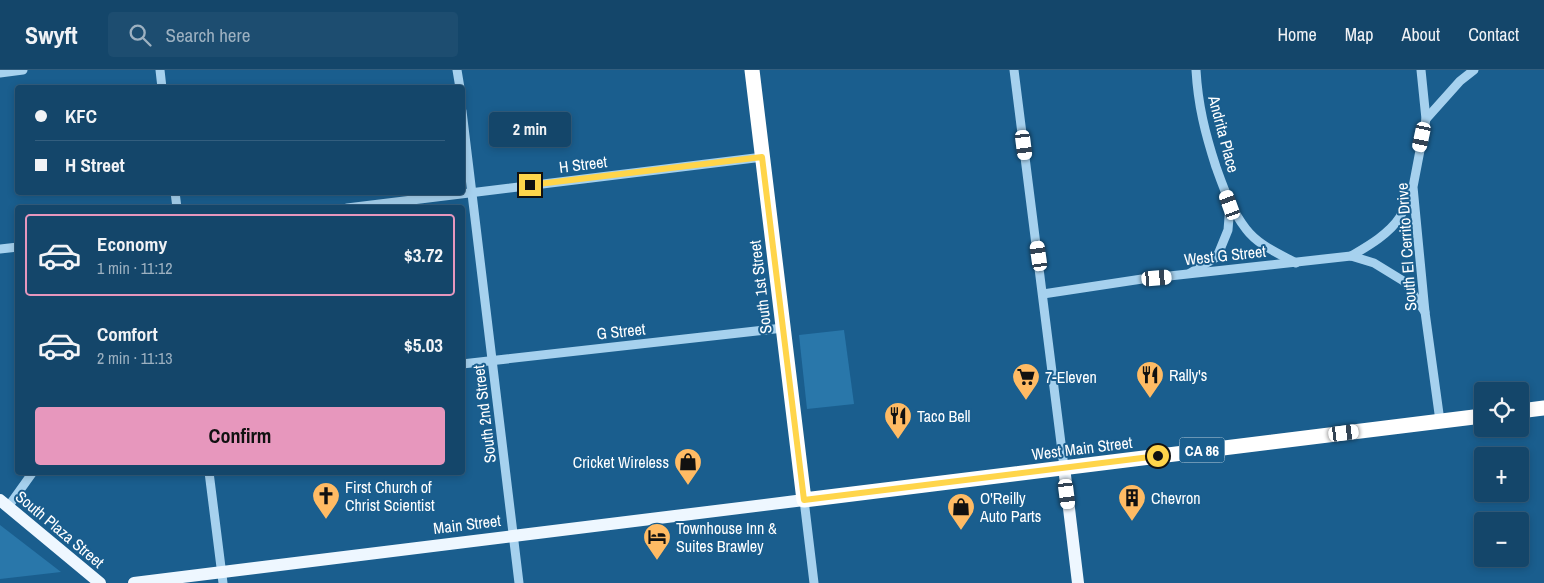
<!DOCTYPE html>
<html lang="en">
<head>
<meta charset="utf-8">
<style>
	:root { --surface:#14466a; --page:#1d4d70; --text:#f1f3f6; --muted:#9db1c1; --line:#335e7e; --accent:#e797bd }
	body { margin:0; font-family:"Archivo Narrow",sans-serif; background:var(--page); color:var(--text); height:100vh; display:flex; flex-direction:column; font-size:19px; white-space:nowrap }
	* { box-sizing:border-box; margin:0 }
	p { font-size:16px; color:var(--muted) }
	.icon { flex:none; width:28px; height:28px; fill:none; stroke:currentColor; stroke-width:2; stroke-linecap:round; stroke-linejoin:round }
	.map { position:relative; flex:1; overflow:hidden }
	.panel { position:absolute; left:15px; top:135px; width:450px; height:270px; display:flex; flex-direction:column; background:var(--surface); border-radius:5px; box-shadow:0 2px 8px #0003,0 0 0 1px var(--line) }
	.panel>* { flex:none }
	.top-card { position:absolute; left:15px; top:15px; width:450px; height:110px; border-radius:5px; box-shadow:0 2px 8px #0003,0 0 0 1px var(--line); display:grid; align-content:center; height:110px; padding:0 20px; background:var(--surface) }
	.tools { position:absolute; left:1474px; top:312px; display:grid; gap:10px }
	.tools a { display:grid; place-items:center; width:55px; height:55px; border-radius:5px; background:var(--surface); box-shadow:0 2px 8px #0003,0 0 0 1px var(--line); font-size:25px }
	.end { position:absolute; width:22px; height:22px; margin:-11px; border:6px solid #ffd54a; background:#111; box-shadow:0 0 0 2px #111 }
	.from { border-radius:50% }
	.bubble { position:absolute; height:35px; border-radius:5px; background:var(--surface); box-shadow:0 2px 8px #0003,0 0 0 1px var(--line); font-size:16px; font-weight:700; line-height:35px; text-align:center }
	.car { position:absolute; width:15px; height:30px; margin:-15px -8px; border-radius:6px; box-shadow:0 0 4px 1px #0007; background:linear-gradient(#fff 24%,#345 0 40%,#fff 0 76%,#345 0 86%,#fff 0) }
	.top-card b { display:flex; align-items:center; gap:18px; height:48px; font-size:19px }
	.top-card b+b { border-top:1px solid var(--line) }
	.top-card i { width:12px; height:12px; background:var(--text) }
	ul { padding:9px 0 0; list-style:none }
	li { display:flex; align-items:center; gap:15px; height:82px; margin:0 10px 8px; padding:0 10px; border:2px solid transparent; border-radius:5px }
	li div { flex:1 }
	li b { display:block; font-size:19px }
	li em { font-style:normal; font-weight:700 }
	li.on { border-color:var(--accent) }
	li>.icon { width:45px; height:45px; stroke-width:1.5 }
	.primary-button { display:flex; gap:10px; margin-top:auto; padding:10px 20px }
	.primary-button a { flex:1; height:58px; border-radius:5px; background:var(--accent); color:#111; font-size:20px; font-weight:700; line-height:58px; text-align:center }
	header { display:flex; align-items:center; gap:30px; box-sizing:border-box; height:70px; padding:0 25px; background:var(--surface); border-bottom:1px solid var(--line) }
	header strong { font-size:24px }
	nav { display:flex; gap:28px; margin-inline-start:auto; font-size:18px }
	.search { width:350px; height:45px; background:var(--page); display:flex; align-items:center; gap:12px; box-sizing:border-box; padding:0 18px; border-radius:5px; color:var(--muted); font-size:19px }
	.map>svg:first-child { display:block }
	.green { fill:#2977aa }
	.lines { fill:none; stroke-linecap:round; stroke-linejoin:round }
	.minor { stroke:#a6d1ee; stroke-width:9 }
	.major { stroke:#eef7ff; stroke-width:12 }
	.highway { stroke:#fff; stroke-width:15 }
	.route { stroke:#ffd54a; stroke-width:6 }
	.labels { text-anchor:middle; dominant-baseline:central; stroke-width:4; stroke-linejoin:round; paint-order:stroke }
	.shield { fill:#1a5e8e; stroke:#bacfdd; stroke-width:1 }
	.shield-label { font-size:15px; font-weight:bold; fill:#fff }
	.street-label { font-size:16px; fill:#fff; stroke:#1a5e8e }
	.poi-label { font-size:16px; fill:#fff; stroke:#1a5e8e; text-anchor:start }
</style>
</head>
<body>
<header>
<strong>Swyft</strong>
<div class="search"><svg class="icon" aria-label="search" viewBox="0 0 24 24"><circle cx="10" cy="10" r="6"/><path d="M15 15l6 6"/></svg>Search here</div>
<nav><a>Home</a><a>Map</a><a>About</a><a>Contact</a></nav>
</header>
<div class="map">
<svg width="1544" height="513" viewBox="0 0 1544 513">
	<rect width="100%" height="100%" fill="#1a5e8e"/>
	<g class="green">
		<polygon points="844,260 854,334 807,339 799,265"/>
		<polygon points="0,455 61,502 0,509"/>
	</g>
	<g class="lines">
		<g class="minor">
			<polyline points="160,0 162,18"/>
			<polyline points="457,0 460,18"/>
			<polyline points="1014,0 1064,397"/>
			<path d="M1196,0C1198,35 1205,63 1216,97C1224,119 1231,140 1246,159C1258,175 1278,183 1296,193"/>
			<polyline points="1421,0 1426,49 1413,117 1425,242 1440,351"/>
			<polyline points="0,3 23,0"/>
			<polyline points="462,41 519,513"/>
			<polyline points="1426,49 1460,11 1474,0"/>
			<polyline points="175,122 177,138"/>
			<polyline points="347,138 763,87"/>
			<polyline points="0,179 18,177"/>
			<path d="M1351,186C1368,176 1389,164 1400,147C1405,138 1408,127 1412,118"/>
			<polyline points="1190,203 1217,187 1228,160 1230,135"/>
			<polyline points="1043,224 1142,209 1351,186 1374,193 1405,212 1425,242"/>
			<polyline points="462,294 783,258"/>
			<polyline points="209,402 223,513"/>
			<polyline points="804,430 814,513"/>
			<polyline points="8,437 33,402"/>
		</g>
		<g class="major">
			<polyline points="1064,397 1078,513"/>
			<polyline points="0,430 100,513"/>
			<polyline points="134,513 804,430"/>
		</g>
		<g class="highway">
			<polyline points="752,0 804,430 1482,346"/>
			<polyline points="1520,341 1544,338"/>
		</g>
	</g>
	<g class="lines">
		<polyline class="route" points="530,115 762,87 804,430 1158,386"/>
	</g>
	<defs>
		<symbol id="restaurant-pin" viewBox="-11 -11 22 30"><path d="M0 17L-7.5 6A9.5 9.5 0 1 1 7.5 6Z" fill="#ffbb64" stroke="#1a5e8e"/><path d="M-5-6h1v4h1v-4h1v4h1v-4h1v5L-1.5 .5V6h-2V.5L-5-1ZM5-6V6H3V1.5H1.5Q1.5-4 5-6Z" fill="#111"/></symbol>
		<symbol id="supermarket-pin" viewBox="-11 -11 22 30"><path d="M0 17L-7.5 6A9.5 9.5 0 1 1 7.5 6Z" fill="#ffbb64" stroke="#1a5e8e"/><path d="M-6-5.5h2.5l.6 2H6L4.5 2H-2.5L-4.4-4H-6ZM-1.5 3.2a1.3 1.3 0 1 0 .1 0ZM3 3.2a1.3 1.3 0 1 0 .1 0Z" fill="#111"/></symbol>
		<symbol id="shop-pin" viewBox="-11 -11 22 30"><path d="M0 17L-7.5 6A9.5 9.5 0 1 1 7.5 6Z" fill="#ffbb64" stroke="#1a5e8e"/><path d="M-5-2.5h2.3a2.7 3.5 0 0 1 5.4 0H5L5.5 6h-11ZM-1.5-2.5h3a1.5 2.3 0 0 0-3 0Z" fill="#111"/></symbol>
		<symbol id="church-pin" viewBox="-11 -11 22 30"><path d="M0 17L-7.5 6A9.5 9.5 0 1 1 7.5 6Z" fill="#ffbb64" stroke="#1a5e8e"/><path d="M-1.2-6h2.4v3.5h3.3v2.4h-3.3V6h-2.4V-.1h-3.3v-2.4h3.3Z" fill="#111"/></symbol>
		<symbol id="building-pin" viewBox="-11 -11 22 30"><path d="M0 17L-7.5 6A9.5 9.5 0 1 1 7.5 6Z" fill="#ffbb64" stroke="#1a5e8e"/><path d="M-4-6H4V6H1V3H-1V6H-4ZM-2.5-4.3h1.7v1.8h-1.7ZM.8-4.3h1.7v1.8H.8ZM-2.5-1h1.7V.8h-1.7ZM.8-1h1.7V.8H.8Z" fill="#111"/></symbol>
		<symbol id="hotel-pin" viewBox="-11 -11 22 30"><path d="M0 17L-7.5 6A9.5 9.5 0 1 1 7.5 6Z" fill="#ffbb64" stroke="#1a5e8e"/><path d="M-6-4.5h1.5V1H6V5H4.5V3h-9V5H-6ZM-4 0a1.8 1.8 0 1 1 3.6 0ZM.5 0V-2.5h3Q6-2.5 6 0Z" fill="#111"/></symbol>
	</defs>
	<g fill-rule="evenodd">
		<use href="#restaurant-pin" x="1134" y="289" width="32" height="43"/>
		<use href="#supermarket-pin" x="1010" y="291" width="32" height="43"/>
		<use href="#restaurant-pin" x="882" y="330" width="32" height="43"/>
		<use href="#shop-pin" x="672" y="376" width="32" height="43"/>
		<use href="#church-pin" x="310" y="410" width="32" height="43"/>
		<use href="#building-pin" x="1116" y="412" width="32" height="43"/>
		<use href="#shop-pin" x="945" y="421" width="32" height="43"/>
		<use href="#hotel-pin" x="641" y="451" width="32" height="43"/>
	</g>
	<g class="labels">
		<rect class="shield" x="1179.5" y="367.5" width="45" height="25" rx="4"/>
		<g class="shield-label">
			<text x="1202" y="380">CA 86</text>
		</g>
		<g class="street-label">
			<text transform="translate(1224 64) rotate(75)">Andrita Place</text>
			<text transform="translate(583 94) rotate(-7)">H Street</text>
			<text transform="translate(1406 177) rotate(-94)">South El Cerrito Drive</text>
			<text transform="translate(1225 185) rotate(-6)">West G Street</text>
			<text transform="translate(760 217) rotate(-97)">South 1st Street</text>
			<text transform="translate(621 261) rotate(-6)">G Street</text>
			<text transform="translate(484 344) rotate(-97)">South 2nd Street</text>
			<text transform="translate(1082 378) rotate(-7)">West Main Street</text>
			<text transform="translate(467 454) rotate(-7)">Main Street</text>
			<text transform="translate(60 459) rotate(40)">South Plaza Street</text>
		</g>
		<g class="poi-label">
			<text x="1169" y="305">Rally's</text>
			<text x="1045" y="307">7-Eleven</text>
			<text x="917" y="346">Taco Bell</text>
			<text x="669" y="392" text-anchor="end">Cricket Wireless</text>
			<text x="345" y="417">First Church of<tspan x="345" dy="18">Christ Scientist</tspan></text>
			<text x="980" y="428">O'Reilly<tspan x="980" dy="18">Auto Parts</tspan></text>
			<text x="1151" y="428">Chevron</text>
			<text x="676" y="458">Townhouse Inn &amp;<tspan x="676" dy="18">Suites Brawley</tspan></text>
		</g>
	</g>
</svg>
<div class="tools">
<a><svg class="icon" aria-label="locate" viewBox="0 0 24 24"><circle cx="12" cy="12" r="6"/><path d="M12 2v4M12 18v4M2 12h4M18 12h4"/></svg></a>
<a>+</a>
<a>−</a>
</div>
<i class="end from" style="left:1158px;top:386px"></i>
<i class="end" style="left:530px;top:115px"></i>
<div class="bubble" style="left:489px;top:42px;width:82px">2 min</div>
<i class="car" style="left:1422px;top:67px;rotate:192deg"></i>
<i class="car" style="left:1024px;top:75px;rotate:173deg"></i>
<i class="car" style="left:1230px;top:135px;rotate:340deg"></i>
<i class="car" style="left:1039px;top:186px;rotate:352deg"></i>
<i class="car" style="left:1157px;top:208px;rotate:85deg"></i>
<i class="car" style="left:1344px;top:363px;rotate:83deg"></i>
<i class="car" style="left:1067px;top:424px;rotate:173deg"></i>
<div class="top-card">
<b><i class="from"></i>KFC</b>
<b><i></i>H Street</b>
</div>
<section class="panel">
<ul>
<li class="on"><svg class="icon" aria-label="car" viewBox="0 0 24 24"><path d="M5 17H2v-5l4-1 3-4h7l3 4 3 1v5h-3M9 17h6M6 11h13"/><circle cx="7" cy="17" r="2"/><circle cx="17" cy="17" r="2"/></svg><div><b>Economy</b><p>1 min · 11:12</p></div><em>$3.72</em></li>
<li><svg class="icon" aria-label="car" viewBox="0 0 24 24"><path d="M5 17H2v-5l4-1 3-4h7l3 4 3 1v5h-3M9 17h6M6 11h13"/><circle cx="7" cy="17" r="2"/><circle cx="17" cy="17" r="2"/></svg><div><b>Comfort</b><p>2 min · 11:13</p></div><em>$5.03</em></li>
</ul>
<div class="primary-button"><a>Confirm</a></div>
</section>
</div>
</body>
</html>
